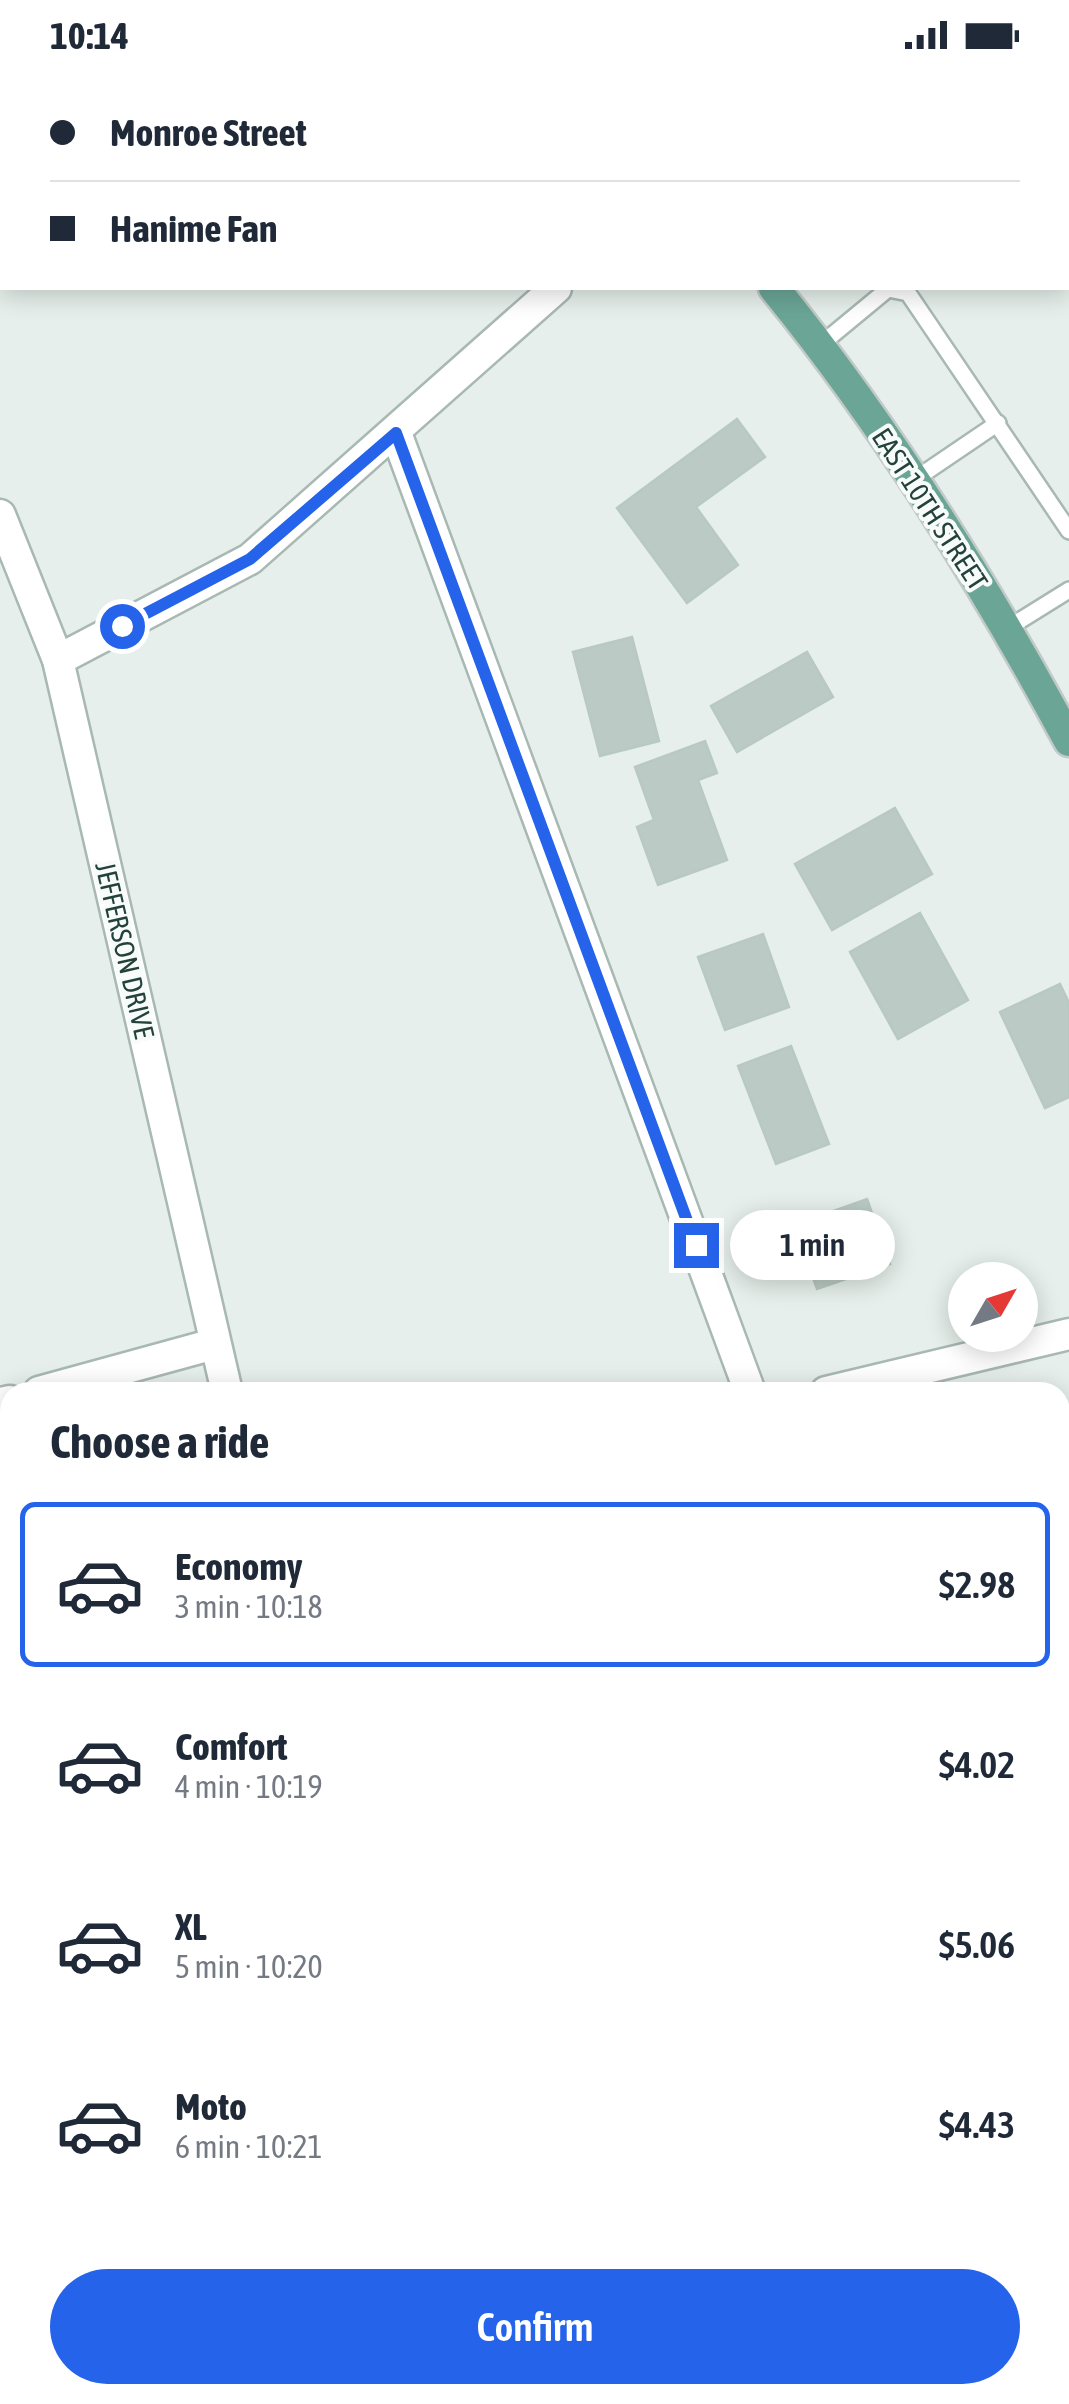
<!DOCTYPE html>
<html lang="en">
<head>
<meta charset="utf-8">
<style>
	:root { --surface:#fff; --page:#f6f6f7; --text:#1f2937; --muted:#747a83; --line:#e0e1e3; --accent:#2563eb }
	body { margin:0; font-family:"Asap Condensed",sans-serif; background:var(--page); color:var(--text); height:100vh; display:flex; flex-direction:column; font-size:38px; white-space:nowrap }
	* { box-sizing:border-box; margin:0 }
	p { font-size:32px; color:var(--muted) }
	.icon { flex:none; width:55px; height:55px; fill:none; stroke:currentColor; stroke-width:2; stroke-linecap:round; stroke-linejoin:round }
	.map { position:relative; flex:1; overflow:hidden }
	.details { position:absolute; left:0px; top:1312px; width:1070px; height:1022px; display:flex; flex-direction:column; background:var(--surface); border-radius:30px 30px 0 0; box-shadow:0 5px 25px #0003 }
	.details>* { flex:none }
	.banner { position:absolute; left:0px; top:0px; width:1070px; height:220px; box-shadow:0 5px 25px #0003; display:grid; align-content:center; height:220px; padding:0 50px; background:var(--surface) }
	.needle { width:65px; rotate:51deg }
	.tools { position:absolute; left:948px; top:1192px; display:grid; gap:20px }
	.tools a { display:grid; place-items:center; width:90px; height:90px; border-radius:50%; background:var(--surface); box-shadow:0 5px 25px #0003; font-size:50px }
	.end { position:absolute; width:45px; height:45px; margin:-22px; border:12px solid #2563eb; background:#fff; box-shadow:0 0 0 5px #fff }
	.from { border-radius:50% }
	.bubble { position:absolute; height:70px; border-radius:35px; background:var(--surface); box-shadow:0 5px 25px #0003; font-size:32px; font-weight:600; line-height:70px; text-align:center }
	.banner b { display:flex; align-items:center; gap:35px; height:95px; font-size:38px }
	.banner b+b { border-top:2px solid var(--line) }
	.banner i { width:25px; height:25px; background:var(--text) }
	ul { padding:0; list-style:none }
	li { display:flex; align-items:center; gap:30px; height:165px; margin:0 20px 15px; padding:0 30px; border:5px solid transparent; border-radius:15px }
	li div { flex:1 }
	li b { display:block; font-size:38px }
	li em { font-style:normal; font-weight:600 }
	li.selected { border-color:var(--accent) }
	li>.icon { width:90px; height:90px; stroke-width:1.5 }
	h2 { padding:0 50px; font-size:45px; line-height:120px }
	.cta { display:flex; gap:20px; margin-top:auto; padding:20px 50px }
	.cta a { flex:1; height:115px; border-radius:60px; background:var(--accent); color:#fff; font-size:40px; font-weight:600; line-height:115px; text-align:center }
	.status { display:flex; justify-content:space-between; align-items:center; height:70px; padding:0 50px; background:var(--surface); direction:ltr }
	.status svg { height:28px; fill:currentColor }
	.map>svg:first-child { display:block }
	.building { fill:#bbcac4; stroke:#b8c9c2; stroke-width:2.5 }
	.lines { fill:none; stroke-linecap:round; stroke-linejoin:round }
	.lane-casing { stroke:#a8b8b2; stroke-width:20 }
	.street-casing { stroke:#a8b8b2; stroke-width:35 }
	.primary-casing { stroke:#c2cac8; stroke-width:35 }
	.lane { stroke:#fff; stroke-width:15 }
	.street { stroke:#fff; stroke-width:30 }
	.primary { stroke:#6aa596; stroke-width:30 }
	.route { stroke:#2563eb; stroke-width:12 }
	.labels { text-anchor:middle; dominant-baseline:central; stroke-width:8; stroke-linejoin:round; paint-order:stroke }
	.street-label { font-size:28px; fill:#24423a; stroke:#f7fbf9 }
</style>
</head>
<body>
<div class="status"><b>10:14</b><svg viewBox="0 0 49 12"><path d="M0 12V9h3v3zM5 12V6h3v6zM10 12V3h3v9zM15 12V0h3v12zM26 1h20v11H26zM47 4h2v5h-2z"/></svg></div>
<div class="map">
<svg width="1069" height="2334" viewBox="0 0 1069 2334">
	<rect width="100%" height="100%" fill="#e6efeb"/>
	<g class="building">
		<polygon points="32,0 218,0 30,2"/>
		<polygon points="333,0 400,0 402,2 331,2"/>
		<polygon points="737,349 765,387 696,437 738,495 687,533 617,438"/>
		<polygon points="632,567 659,671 600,686 573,582"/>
		<polygon points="807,582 833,627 737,682 711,636"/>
		<polygon points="705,671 717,703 698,710 727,790 658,815 637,757 654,750 635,697"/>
		<polygon points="895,738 932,804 832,860 795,794"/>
		<polygon points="920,843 968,930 898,969 850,882"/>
		<polygon points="763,864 789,937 725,960 698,887"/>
		<polygon points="1060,914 1069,933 1069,1027 1045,1038 1000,942"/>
		<polygon points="791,976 829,1074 776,1094 738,996"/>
		<polygon points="867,1129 890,1194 817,1219 794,1155"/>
		<polygon points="1060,1450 1069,1489 1069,1902 1060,1904"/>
		<polygon points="1069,2008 1069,2271 1060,2272 1060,2009"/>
		<polygon points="1069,2298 1069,2334 1054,2334 1053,2325 1060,2325 1060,2299"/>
	</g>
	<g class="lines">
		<defs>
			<g id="lane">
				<polyline points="819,276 888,219 908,223 1069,461"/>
				<polyline points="914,410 998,353"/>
				<polyline points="1008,558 1069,520"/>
			</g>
			<g id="street">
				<polyline points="792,2 794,0"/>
				<polyline points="396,363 750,1322"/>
				<polyline points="0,445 58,590 227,1322"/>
				<polyline points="58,590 250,489 556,218"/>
				<polyline points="39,1322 214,1274"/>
				<polyline points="826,1322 1069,1264"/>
				<polyline points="0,1333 10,1331"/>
				<polyline points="0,1997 10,1996"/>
				<polyline points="401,2325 402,2334"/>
				<polyline points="922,2325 923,2334"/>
			</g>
			<g id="primary">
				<polyline points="585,0 587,2"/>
				<path d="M774,218C888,358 984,513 1069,671"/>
			</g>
		</defs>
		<use href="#lane" class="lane-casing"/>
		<use href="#street" class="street-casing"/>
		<use href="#primary" class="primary-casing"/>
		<use href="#lane" class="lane"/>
		<use href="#street" class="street"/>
		<use href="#primary" class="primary"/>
	</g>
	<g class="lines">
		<polyline class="route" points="122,556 250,489 396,363 696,1175"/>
	</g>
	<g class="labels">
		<g class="street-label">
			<text transform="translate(930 439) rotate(57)">EAST 10TH STREET</text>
			<text transform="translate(125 880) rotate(77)">JEFFERSON DRIVE</text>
		</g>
	</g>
</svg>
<div class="tools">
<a><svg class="needle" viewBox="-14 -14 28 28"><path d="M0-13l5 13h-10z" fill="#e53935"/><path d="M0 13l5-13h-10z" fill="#747a83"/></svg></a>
</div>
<i class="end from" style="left:122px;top:556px"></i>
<i class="end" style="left:696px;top:1175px"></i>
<div class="bubble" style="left:730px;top:1140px;width:165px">1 min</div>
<div class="banner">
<b><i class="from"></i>Monroe Street</b>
<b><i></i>Hanime Fan</b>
</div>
<section class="details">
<h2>Choose a ride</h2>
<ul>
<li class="selected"><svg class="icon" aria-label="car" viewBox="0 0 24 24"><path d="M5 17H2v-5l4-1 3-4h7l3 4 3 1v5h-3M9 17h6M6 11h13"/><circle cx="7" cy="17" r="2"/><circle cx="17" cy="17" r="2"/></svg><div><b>Economy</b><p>3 min · 10:18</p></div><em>$2.98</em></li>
<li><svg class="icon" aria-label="car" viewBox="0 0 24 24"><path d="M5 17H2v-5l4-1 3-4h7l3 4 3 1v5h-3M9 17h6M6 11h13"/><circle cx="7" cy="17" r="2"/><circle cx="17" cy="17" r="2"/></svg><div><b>Comfort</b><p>4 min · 10:19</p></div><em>$4.02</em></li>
<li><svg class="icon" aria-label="car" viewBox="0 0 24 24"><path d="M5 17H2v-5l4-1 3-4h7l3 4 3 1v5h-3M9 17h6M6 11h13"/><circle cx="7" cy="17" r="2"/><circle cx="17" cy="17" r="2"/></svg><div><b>XL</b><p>5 min · 10:20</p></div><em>$5.06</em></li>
<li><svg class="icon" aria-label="car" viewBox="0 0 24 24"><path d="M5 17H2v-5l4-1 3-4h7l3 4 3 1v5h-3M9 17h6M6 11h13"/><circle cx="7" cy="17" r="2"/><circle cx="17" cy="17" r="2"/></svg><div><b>Moto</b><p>6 min · 10:21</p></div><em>$4.43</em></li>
</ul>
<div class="cta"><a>Confirm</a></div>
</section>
</div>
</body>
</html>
